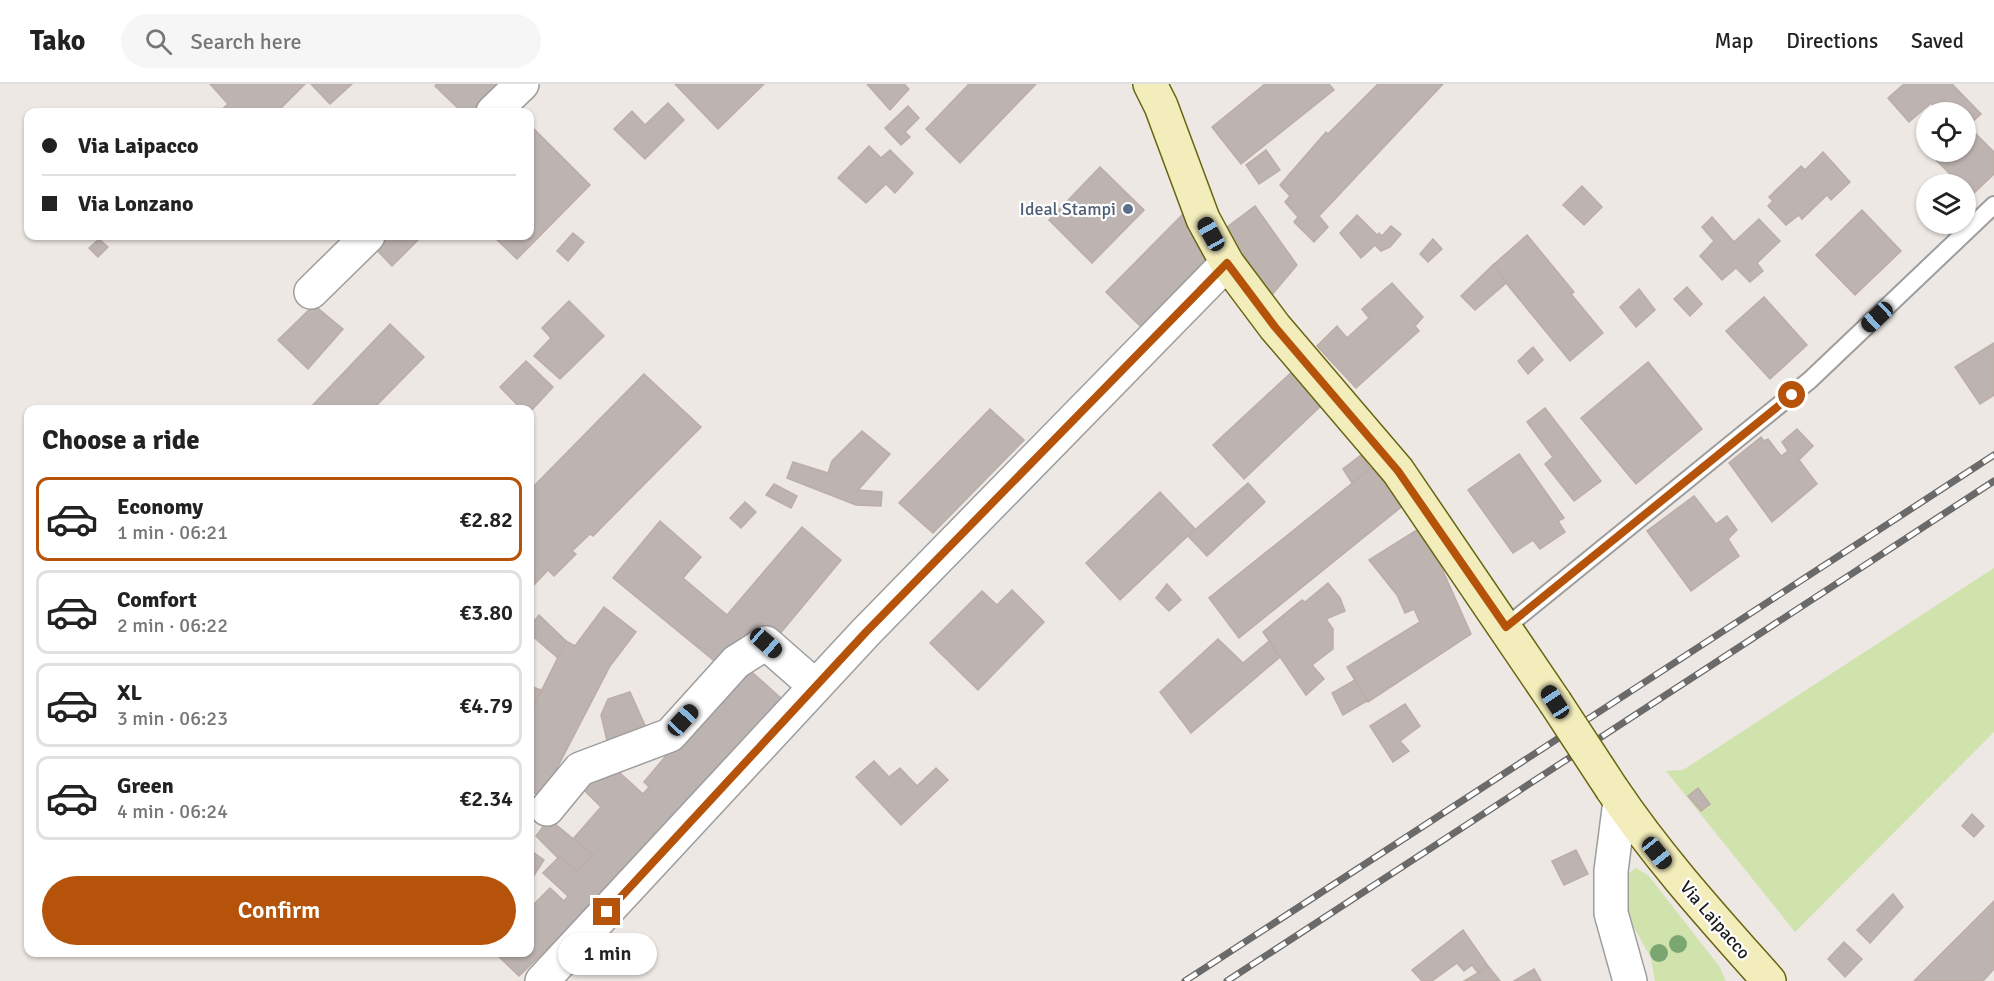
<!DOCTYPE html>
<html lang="en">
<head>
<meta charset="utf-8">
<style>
	:root { --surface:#fff; --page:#f6f6f6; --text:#222; --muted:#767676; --line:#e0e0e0; --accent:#b45309 }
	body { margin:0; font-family:Signika,sans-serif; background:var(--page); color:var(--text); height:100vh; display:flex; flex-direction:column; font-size:22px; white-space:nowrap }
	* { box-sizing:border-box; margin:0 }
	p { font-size:20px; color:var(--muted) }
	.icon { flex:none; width:33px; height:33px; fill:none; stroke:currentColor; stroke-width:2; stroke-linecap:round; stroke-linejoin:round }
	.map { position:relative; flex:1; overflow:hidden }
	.side { position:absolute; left:24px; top:321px; width:510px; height:552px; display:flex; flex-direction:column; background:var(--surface); border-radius:12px; box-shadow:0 2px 4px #0004 }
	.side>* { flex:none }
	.top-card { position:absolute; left:24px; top:24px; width:510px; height:132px; border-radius:12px; box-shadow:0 2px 4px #0004; display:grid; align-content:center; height:132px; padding:0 18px; background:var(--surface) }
	.buttons { position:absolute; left:1916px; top:18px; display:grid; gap:12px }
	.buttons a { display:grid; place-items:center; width:60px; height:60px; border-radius:50%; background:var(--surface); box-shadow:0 2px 4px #0004; font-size:30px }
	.end { position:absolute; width:27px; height:27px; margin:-14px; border:8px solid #b45309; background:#fff; box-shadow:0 0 0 3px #fff }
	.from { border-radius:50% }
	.bubble { position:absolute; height:42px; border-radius:21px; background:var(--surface); box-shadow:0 2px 4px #0004; font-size:20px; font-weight:600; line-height:42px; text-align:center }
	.car { position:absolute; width:18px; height:36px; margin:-18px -9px; border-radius:8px; box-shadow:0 0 4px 2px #0007; background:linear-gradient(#222 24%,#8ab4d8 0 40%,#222 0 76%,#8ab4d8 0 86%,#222 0) }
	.top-card b { display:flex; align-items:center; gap:21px; height:57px; font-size:22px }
	.top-card b+b { border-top:2px solid var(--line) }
	.top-card i { width:15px; height:15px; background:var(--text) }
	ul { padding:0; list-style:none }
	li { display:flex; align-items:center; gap:18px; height:84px; margin:0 12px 9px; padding:0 6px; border:3px solid var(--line); border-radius:12px }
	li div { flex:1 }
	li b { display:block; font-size:22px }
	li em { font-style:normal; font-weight:600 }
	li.selected { border-color:var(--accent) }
	li>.icon { width:54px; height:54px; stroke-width:1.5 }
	h2 { padding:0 18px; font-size:27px; line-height:72px }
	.button { display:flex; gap:12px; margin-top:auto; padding:12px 18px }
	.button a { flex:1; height:69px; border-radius:36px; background:var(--accent); color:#fff; font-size:24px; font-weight:600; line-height:69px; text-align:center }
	header { display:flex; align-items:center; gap:36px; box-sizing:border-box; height:84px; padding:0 30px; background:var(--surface); border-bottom:2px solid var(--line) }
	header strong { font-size:28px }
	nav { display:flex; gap:33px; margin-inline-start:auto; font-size:21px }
	.search { width:420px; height:54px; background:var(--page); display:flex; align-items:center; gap:15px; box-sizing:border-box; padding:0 21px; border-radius:33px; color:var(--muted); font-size:22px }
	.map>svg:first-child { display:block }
	.grass { fill:#d0e3ad }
	.building { fill:#bdb3b0; stroke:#bdada7; stroke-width:1.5 }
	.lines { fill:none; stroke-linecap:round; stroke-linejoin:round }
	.lane-casing { stroke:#9d9d9d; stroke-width:20 }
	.street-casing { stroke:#9d9d9d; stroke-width:36 }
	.secondary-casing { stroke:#68640f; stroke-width:36 }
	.lane { stroke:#fff; stroke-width:16 }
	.street { stroke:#fff; stroke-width:33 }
	.secondary { stroke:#f3edbb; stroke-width:33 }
	.rail-casing { stroke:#6a6a6a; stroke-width:7 }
	.rail { stroke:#fff; stroke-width:4.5; stroke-dasharray:14; stroke-linecap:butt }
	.secondary-bridge-casing { stroke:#68640f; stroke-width:36; stroke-linecap:butt }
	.secondary-bridge { stroke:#f3edbb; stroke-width:33 }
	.tree { fill:#7aa672 }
	.route { stroke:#b45309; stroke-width:8 }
	.service-dot { fill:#5c6f8a; stroke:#fff; stroke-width:2 }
	.labels { text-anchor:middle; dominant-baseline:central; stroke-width:4.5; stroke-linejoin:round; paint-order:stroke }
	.service-label { font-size:18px; fill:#4e5e75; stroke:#fff; text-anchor:end }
	.street-label { font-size:18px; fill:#1c1c1c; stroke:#fff }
</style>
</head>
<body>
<header>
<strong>Tako</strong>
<div class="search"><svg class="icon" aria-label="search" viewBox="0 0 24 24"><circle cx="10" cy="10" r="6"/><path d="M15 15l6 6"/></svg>Search here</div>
<nav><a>Map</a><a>Directions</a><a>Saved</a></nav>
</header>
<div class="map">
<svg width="1994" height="897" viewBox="0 0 1994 897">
	<rect width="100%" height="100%" fill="#ede8e3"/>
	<g class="grass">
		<polygon points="1994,484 1994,648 1795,848 1666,687 1683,686"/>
		<polygon points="1636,784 1648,791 1719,882 1726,897 1655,897 1651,874 1623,824 1626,791"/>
	</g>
	<g class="building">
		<polygon points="210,0 305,0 277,28 219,28 228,20"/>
		<polygon points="311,0 352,0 330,20"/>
		<polygon points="437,0 506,0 478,28 462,28 435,2"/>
		<polygon points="675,0 764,0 718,45"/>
		<polygon points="867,0 904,0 909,5 890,26"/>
		<polygon points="969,0 1036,0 960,79 926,45"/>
		<polygon points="1265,0 1329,0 1334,6 1241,80 1212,43"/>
		<polygon points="1378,0 1443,0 1319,132 1328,143 1314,158 1294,138 1298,133 1285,118 1290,112 1280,101 1326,48 1328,50"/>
		<polygon points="1904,0 1952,0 1981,30 1968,42 1965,39 1965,28 1939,28 1931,19 1909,38 1888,14"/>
		<polygon points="668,19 684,36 645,75 614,45 632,27 645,41"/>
		<polygon points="908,22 919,34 905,48 910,53 901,61 885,44"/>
		<polygon points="1965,39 1994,68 1994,90 1971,112 1965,106 1965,100 1960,100 1928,68 1965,68"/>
		<polygon points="530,41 590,101 517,175 493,152 530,152"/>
		<polygon points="869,62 881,74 890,66 913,89 895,109 886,100 866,119 838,94"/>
		<polygon points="1266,66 1280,86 1259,100 1246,81"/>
		<polygon points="1823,68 1850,98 1831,116 1827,111 1802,135 1799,131 1786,141 1768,122 1773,117 1769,113 1801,82 1805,86"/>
		<polygon points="1100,83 1144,126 1092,179 1049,136"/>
		<polygon points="1582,102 1602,123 1584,141 1563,121"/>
		<polygon points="1255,122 1297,181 1270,213 1222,147"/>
		<polygon points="1862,126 1901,167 1855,211 1816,171"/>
		<polygon points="1186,127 1209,172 1141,243 1106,208"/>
		<polygon points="1357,131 1377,151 1379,149 1382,152 1391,142 1401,150 1390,163 1381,167 1375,161 1361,174 1340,149"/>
		<polygon points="1712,133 1734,158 1759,135 1780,157 1757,179 1763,187 1750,198 1736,184 1722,196 1700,172 1714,157 1702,143"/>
		<polygon points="573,149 584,158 568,177 557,167"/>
		<polygon points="1527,151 1574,208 1571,210 1603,249 1570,277 1492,182"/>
		<polygon points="388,152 422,152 392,182 375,164"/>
		<polygon points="99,155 108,163 98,173 89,164"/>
		<polygon points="1433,155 1442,165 1428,178 1420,170"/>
		<polygon points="1494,180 1506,199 1475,226 1461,212"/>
		<polygon points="1392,199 1423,233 1415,242 1419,247 1356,304 1317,262 1337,242 1347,254 1369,234 1362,225"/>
		<polygon points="1687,203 1702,220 1690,232 1674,215"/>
		<polygon points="1639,205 1655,226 1636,243 1620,223"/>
		<polygon points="1764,213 1807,261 1770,295 1726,247"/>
		<polygon points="569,217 604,252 560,295 534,272 551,254 542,244"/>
		<polygon points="314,221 343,245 308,285 278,256"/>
		<polygon points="390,240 424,273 372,326 308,326"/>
		<polygon points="1994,259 1994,311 1980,320 1955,283"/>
		<polygon points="1533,263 1543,276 1528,290 1518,277"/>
		<polygon points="526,277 553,303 530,328 530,326 522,326 500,303"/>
		<polygon points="1648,278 1702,345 1636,400 1581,334"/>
		<polygon points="1295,285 1325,318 1244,395 1213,361"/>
		<polygon points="644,290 701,343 593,452 590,450 572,467 576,470 554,492 548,486 530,505 530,406"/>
		<polygon points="1545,324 1601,397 1574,417 1545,380 1553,373 1527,338"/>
		<polygon points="990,325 1024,356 933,449 899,419"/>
		<polygon points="1797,345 1813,362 1799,376 1817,400 1772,438 1729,379 1761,353 1764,357 1768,355 1781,372 1788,367 1782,358"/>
		<polygon points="862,347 890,370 858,406 882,408 881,422 856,421 787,394 793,378 828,389 832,377"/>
		<polygon points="1519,370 1564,434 1558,437 1565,448 1540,465 1533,456 1513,469 1468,406"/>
		<polygon points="1361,371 1371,385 1352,399 1343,385"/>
		<polygon points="1375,381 1405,420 1239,554 1209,514"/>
		<polygon points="1248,399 1265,418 1207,472 1188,452"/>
		<polygon points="774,400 797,412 791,424 766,411"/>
		<polygon points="1160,408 1195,445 1120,516 1086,479"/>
		<polygon points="1694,412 1716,440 1727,432 1737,446 1728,455 1739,472 1691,507 1647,447"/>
		<polygon points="745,418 756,428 741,444 730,434"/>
		<polygon points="660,437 701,473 683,494 727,531 802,443 841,476 779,551 768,540 723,584 613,494"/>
		<polygon points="1420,444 1439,478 1471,550 1368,618 1347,583 1420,538 1414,525 1405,529 1397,511 1369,476"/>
		<polygon points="1328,499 1340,514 1345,527 1326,535 1333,545 1333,565 1312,581 1324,595 1306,611 1263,548 1302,516 1305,518"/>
		<polygon points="1167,500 1181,516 1169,527 1156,514"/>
		<polygon points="1012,506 1044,538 978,606 930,559 982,507 997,521"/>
		<polygon points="604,523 636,548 610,582 542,713 530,707 530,630 566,557 575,562"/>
		<polygon points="539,531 566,557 558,574 530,550 530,542"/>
		<polygon points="1218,555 1243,579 1269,557 1280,573 1191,649 1160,608"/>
		<polygon points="743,580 783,616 621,794 519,892 494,868 530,868 530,824 550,804 564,817 568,812 543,789 560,772 577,787 593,771 574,754 601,723 583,705 608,678 643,710 649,703 644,698"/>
		<polygon points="1355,596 1367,617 1343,631 1332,609"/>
		<polygon points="530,602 541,606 530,630"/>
		<polygon points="630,608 648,648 608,661 601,631 608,615"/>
		<polygon points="1405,620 1420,642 1400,657 1409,667 1393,678 1370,642"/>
		<polygon points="874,677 889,693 900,684 917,702 936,684 948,696 901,741 856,693"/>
		<polygon points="1698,704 1710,720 1701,727 1688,712"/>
		<polygon points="1972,730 1984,742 1974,753 1962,742"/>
		<polygon points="549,735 593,771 577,787 560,772 558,774 536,752"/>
		<polygon points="530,766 544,776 531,796 530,795"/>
		<polygon points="1576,766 1588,790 1564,801 1552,777"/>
		<polygon points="1893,810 1903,823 1870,859 1857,846"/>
		<polygon points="1994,817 1994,885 1983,897 1914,897"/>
		<polygon points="1463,846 1488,882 1478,889 1472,881 1464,887 1457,879 1432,897 1422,897 1412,886"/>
		<polygon points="1844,858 1862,875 1845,893 1828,875"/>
		<polygon points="1488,882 1500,897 1464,897 1478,889"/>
		<polygon points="1534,885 1541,897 1514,897"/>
	</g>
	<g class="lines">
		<defs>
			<polyline id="lane" points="1506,543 1810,296 1994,121"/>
			<g id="street">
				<polyline points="493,28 522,0"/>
				<polyline points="311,208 368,152"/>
				<polyline points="1620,717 1611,787 1611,829 1630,897"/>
				<polyline points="547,725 580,685 670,651 736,578 766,559 815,602"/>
				<polyline points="542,897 866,548 1227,179"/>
			</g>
			<g id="secondary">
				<polyline points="1150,0 1161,22 1203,135 1227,179 1275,243 1398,387 1555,618"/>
				<path d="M1612,705C1659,775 1714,835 1769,897"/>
			</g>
		</defs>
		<use href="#lane" class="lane-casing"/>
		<use href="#street" class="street-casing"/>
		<use href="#secondary" class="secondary-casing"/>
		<use href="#lane" class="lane"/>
		<use href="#street" class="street"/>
		<use href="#secondary" class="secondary"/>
		<defs>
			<g id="rail">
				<polyline points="1185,897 1994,371"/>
				<polyline points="1227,897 1994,397"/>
			</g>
		</defs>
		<use href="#rail" class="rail-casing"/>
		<use href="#rail" class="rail"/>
		<defs>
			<polyline id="secondary-bridge" points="1555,618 1612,705"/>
		</defs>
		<use href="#secondary-bridge" class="secondary-bridge-casing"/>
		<use href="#secondary-bridge" class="secondary-bridge"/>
	</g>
	<g class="tree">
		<circle cx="1678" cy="860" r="9"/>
		<circle cx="1659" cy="869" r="9"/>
	</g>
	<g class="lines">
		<polyline class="route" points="607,828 866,548 1227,179 1275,243 1398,387 1506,543 1792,311"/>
	</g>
	<circle class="service-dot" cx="1128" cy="125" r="6"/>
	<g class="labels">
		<g class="service-label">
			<text x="1116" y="125">Ideal Stampi</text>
		</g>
		<g class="street-label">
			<text transform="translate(1715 836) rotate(49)">Via Laipacco</text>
		</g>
	</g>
</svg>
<div class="buttons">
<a><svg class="icon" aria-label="locate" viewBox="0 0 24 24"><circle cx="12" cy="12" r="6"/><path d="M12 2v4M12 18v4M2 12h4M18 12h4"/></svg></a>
<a><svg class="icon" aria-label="layers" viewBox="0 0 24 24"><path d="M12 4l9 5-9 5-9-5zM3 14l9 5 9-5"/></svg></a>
</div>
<i class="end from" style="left:1792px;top:311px"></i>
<i class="end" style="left:607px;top:828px"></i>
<div class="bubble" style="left:558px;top:849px;width:99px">1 min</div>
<i class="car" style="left:1211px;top:150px;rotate:331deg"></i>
<i class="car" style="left:1877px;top:233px;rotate:227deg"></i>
<i class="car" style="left:766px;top:559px;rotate:131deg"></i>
<i class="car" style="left:1555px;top:618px;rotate:327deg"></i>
<i class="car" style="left:683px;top:636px;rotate:43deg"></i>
<i class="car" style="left:1657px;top:769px;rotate:141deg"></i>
<div class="top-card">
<b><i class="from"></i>Via Laipacco</b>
<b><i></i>Via Lonzano</b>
</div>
<section class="side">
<h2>Choose a ride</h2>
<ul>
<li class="selected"><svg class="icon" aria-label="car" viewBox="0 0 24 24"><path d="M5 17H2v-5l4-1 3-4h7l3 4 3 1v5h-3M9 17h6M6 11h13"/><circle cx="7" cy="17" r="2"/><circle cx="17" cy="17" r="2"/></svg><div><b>Economy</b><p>1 min · 06:21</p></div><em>€2.82</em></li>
<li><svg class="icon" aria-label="car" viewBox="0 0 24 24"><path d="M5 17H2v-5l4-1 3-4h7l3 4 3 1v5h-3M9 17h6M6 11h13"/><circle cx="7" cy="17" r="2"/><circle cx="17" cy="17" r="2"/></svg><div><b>Comfort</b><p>2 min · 06:22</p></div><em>€3.80</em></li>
<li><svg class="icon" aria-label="car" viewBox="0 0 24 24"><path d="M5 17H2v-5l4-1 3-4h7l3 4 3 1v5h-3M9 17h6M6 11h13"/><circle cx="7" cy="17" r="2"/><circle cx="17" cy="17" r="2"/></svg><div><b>XL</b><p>3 min · 06:23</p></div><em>€4.79</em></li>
<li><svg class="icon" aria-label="car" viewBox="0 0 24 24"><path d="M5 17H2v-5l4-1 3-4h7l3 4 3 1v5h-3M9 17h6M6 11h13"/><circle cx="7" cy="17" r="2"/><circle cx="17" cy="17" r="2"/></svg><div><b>Green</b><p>4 min · 06:24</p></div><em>€2.34</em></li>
</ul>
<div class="button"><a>Confirm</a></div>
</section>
</div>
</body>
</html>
